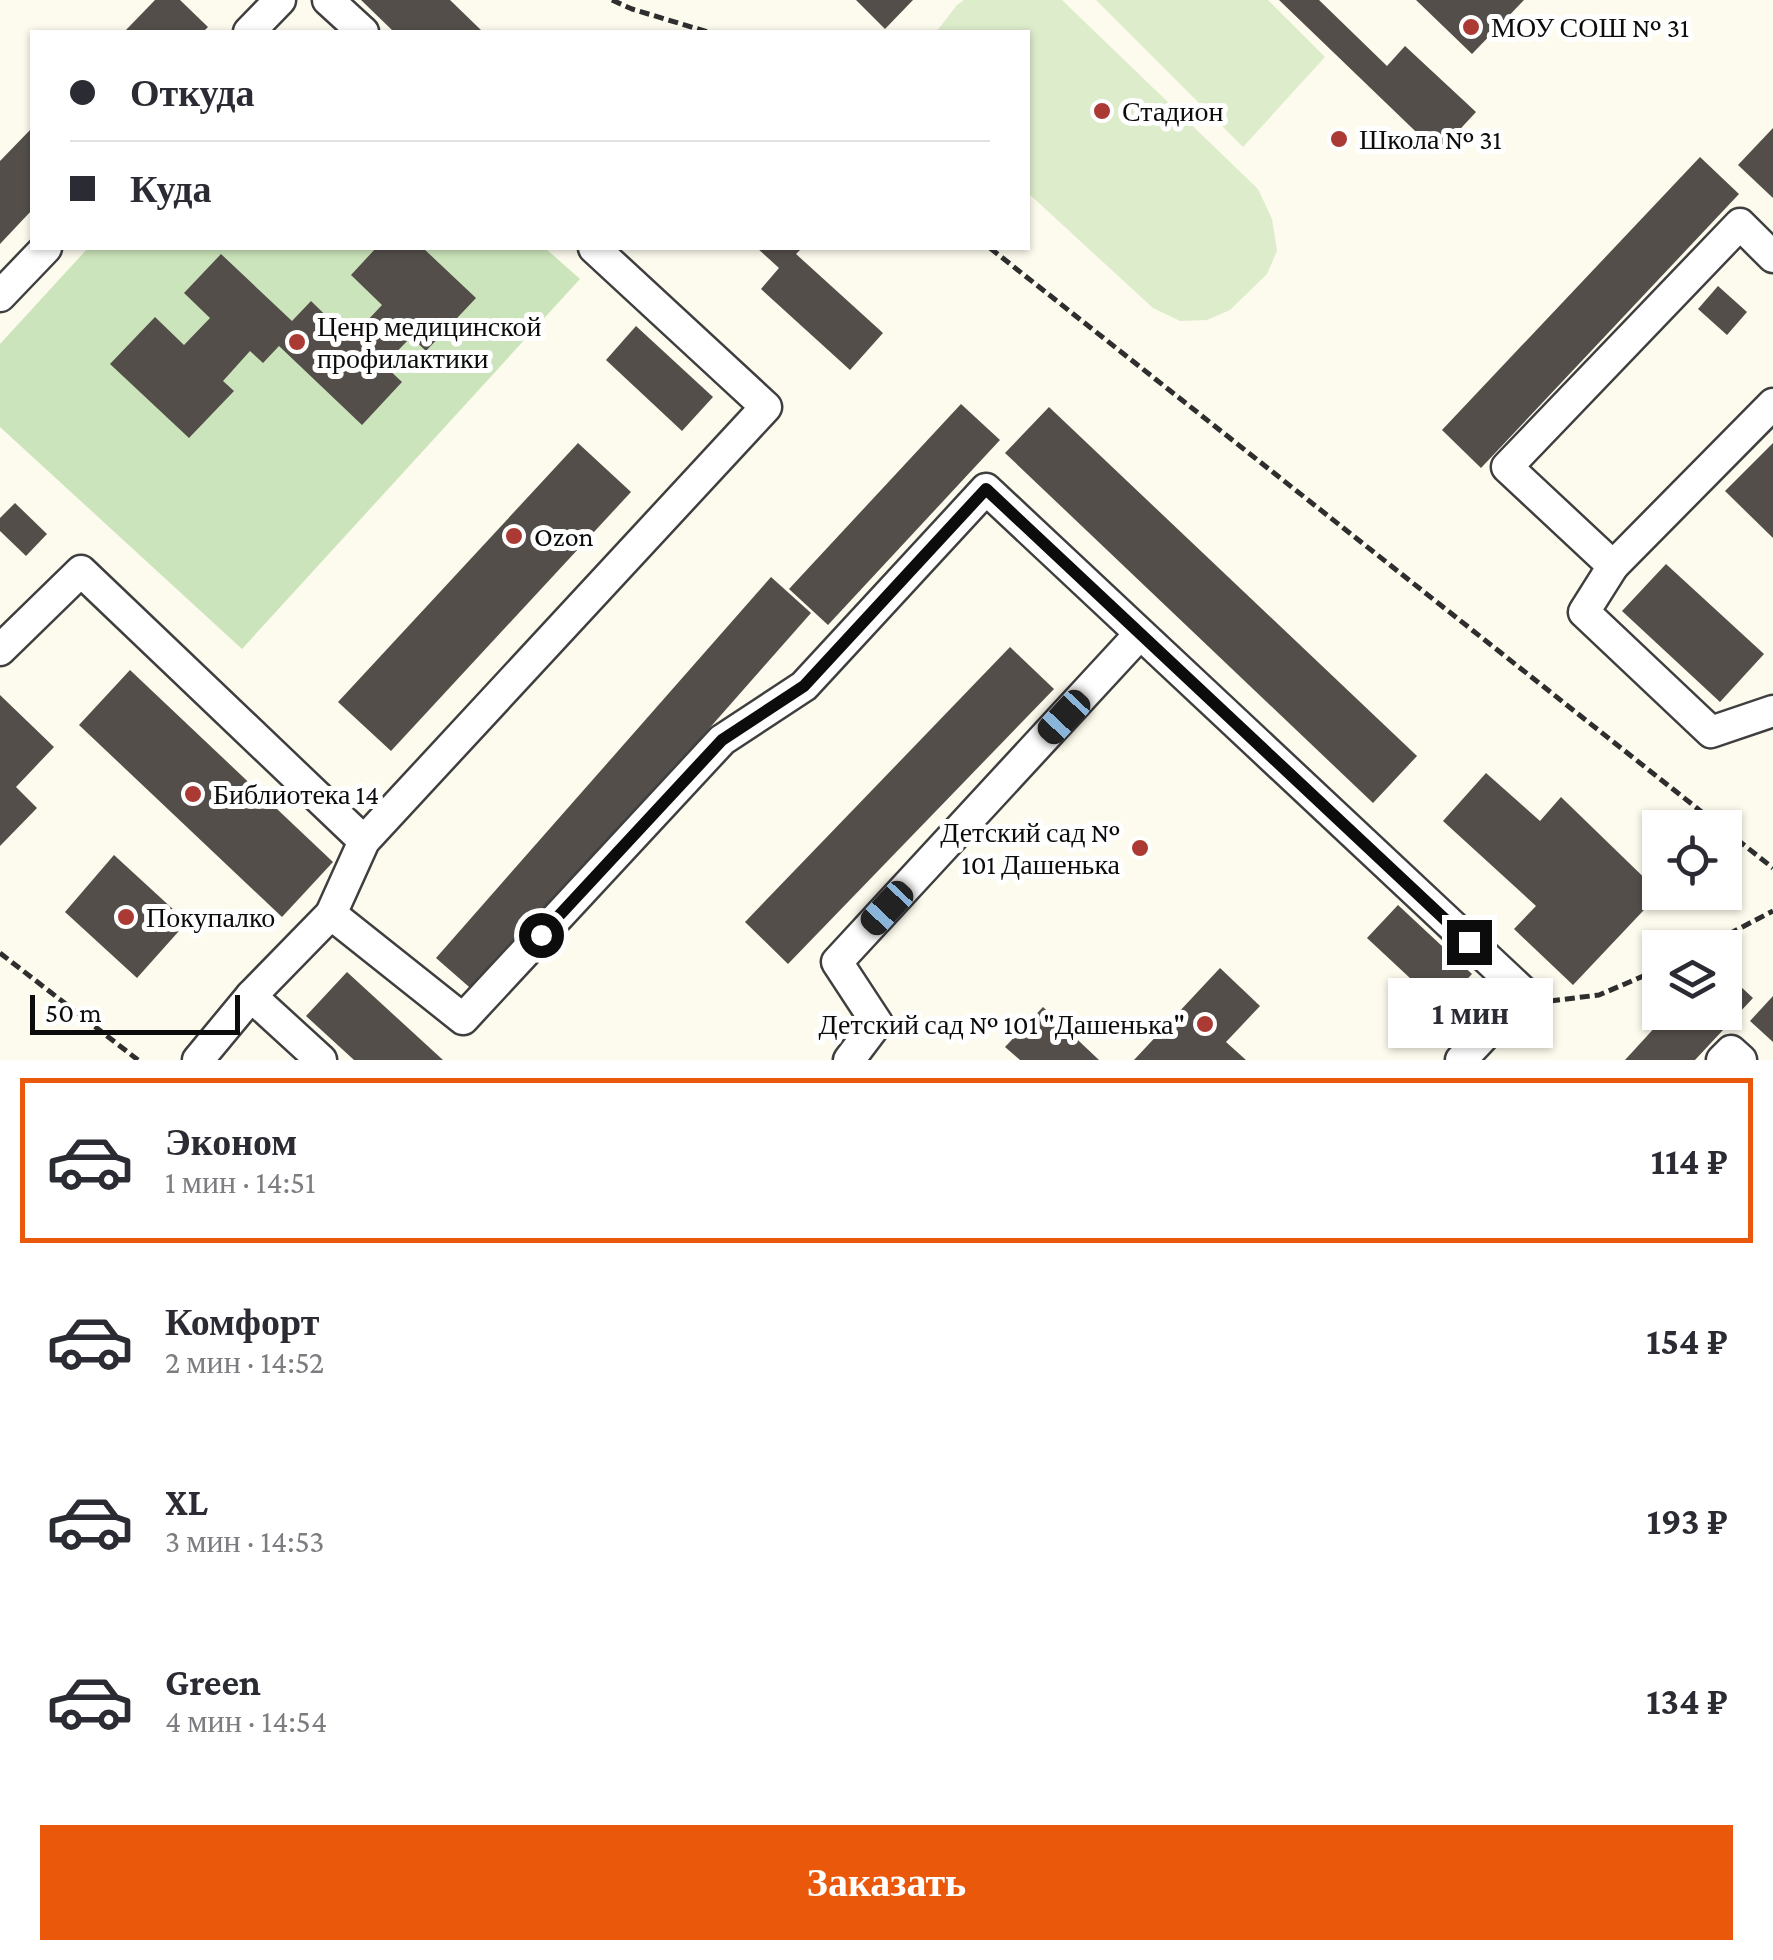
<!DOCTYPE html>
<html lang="ru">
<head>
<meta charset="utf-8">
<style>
	:root { --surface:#fff; --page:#f7f7f7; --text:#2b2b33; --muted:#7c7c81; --line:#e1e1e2; --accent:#ea580c }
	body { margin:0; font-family:"Crimson Pro",serif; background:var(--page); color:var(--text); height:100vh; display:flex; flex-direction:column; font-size:38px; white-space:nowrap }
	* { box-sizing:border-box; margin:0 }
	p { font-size:32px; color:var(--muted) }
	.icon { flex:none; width:55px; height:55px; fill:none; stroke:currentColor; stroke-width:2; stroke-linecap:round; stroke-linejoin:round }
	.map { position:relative; height:1060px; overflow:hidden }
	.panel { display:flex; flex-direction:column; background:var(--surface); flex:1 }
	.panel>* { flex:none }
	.banner { position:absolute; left:30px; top:30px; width:1000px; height:220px; border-radius:0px; box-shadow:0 2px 8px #0004; display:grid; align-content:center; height:220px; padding:0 40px; background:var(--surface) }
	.tools { position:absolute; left:1642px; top:810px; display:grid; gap:20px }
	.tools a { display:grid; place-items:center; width:100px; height:100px; border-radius:0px; background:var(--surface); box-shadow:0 2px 8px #0004; font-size:50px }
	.scale { position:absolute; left:30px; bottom:25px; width:210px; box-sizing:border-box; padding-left:10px; border:5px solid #0c0c0c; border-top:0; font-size:28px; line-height:35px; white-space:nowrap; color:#0c0c0c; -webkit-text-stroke:8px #fff; paint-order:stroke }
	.end { position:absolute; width:45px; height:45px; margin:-22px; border:12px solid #0c0c0c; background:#fff; box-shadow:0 0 0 5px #fff }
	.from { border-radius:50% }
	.bubble { position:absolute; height:70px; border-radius:0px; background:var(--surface); box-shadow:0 2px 8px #0004; font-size:32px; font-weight:700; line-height:70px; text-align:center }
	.car { position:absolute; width:30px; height:60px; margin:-30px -15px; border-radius:12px; box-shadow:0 0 8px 2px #0007; background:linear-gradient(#222 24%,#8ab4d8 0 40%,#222 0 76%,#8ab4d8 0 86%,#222 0) }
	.banner b { display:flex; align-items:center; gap:35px; height:95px; font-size:38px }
	.banner b+b { border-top:2px solid var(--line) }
	.banner i { width:25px; height:25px; background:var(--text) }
	ul { padding:18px 0 0; list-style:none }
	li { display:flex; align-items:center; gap:30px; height:165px; margin:0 20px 15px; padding:0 20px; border:5px solid transparent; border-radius:0px }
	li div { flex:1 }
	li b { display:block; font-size:38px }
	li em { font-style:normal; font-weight:700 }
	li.current { border-color:var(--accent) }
	li>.icon { width:90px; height:90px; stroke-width:1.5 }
	.button { display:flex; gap:20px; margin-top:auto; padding:20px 40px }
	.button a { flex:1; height:115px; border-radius:0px; background:var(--accent); color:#fff; font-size:40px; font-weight:700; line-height:115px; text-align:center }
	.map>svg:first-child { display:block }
	.green { fill:#cce4bb }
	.pitch { fill:#ddeccb }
	.building { fill:#534e4a }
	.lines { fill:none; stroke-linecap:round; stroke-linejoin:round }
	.minor-casing { stroke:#3f3f3f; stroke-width:35 }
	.path { stroke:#2e2e2e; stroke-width:5; stroke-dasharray:10 5; stroke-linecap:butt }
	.minor { stroke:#fff; stroke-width:30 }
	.route { stroke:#0c0c0c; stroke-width:12 }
	.poi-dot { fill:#ac3a34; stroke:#fff; stroke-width:4 }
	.labels { text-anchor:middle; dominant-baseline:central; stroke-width:10; stroke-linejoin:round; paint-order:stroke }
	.poi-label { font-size:28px; fill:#0c0c0c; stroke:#fff; text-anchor:start }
</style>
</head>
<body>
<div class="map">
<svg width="1773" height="1060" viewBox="0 0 1773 1060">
	<rect width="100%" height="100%" fill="#fdfbed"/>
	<polygon class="green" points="88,248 545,248 580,279 242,649 0,427 0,344"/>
	<g class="pitch">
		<polygon points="964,0 1062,0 1258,189 1272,219 1277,251 1267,274 1230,310 1207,320 1180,321 1153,308 1028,193 1028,32 936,32 957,5"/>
		<polygon points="1096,0 1268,0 1325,57 1243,147"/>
	</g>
	<g class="building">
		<polygon points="155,0 180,0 208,27 203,32 124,32"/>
		<polygon points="361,0 450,0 483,32 394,32"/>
		<polygon points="856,0 913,0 885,29"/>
		<polygon points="1279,0 1319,0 1387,66 1405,46 1476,112 1438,153"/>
		<polygon points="1416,0 1524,0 1472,54"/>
		<polygon points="32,128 32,210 0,244 0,161"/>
		<polygon points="1773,128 1773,198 1738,165"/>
		<polygon points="1700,157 1739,194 1481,468 1442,430"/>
		<polygon points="376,248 423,248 476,298 426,351 411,337 384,365 402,382 362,425 279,346 263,363 250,351 223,381 234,391 189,438 110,364 155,317 184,345 210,318 184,293 221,254 292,321 311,301 350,339 382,305 351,275"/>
		<polygon points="757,248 802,248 796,254 883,333 850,370 761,289 779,268"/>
		<polygon points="1718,286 1747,312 1727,335 1698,309"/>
		<polygon points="636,326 713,397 682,431 606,360"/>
		<polygon points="961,404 1000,440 828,625 789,589"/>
		<polygon points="1049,407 1417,756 1373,803 1005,453"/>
		<polygon points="578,443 631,492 391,751 338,702"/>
		<polygon points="1773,443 1773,538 1725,491"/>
		<polygon points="15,503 47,534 26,556 0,531 0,518"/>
		<polygon points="1666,564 1764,654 1720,702 1622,611"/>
		<polygon points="771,577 811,613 476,993 436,958"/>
		<polygon points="1010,647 1054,689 788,964 745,922"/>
		<polygon points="130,670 333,862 282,917 79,725"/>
		<polygon points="0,695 54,747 16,787 37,808 0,846"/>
		<polygon points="1486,773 1540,821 1561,797 1660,893 1573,985 1514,929 1536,906 1443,821"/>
		<polygon points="114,855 187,922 137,978 65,912"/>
		<polygon points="1398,905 1472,974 1441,1007 1367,938"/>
		<polygon points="1220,968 1260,1006 1226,1042 1246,1060 1134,1060"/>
		<polygon points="347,972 443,1060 354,1060 306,1016"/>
		<polygon points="1725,972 1753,998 1695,1060 1625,1060 1669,1012 1725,1012"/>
		<polygon points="1773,996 1773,1042 1750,1021"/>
		<polygon points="1043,1007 1099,1060 1020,1060 1005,1047"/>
	</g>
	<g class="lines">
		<defs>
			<g id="minor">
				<polyline points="328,0 363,32"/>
				<polyline points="249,32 280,0"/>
				<polyline points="1773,257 1740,224 1507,467 1613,566 1773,404"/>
				<polyline points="0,296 46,248"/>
				<polyline points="1613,566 1584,612 1711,732 1773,711"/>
				<polyline points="0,650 81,571 364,841"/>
				<polyline points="331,914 364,841 766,407 594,248"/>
				<polyline points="251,996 321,1060"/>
				<polyline points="198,1060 251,996 331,914 463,1019 722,740 804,686 986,489 1524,993 1461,1060"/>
				<polyline points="849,1060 877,1023 837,962 1139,635"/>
				<polyline points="1722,1060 1731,1051 1741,1060"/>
			</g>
		</defs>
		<use href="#minor" class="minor-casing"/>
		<g class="path">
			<polyline points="612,0 632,9 708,32"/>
			<polyline points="990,248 1722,828"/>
			<polyline points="1725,830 1773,868"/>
			<polyline points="1702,948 1773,911"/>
			<polyline points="0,953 138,1060"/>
			<polyline points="1550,1001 1599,995 1660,969"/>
		</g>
		<use href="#minor" class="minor"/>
	</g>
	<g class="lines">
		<polyline class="route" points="541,935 722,740 804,686 986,489 1469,942"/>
	</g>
	<g class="poi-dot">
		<circle cx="1471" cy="27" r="10"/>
		<circle cx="1102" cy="111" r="10"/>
		<circle cx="1339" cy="139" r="10"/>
		<circle cx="297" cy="342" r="10"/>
		<circle cx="514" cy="536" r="10"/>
		<circle cx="193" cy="794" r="10"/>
		<circle cx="1140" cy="848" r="10"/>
		<circle cx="126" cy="917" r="10"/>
		<circle cx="1205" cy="1024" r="10"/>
	</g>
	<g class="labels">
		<g class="poi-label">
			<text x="1491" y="27">МОУ СОШ № 31</text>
			<text x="1122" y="111">Стадион</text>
			<text x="1359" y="139">Школа № 31</text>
			<text x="317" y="326">Ценр медицинской<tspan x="317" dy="32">профилактики</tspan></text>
			<text x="534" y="536">Ozon</text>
			<text x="213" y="794">Библиотека 14</text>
			<text x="1120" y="832" text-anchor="end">Детский сад №<tspan x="1120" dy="32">101 Дашенька</tspan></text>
			<text x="146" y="917">Покупалко</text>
			<text x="1185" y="1024" text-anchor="end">Детский сад № 101 "Дашенька"</text>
		</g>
	</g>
</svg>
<div class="tools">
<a><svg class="icon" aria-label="locate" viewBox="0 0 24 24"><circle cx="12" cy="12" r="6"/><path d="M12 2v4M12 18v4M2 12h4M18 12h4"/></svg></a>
<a><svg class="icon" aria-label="layers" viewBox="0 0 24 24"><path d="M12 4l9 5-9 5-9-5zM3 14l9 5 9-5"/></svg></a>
</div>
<div class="scale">50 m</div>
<i class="end from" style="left:541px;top:935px"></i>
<i class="end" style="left:1469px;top:942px"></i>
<div class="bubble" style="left:1388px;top:978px;width:165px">1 мин</div>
<i class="car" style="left:1064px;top:717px;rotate:223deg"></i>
<i class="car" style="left:887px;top:908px;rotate:223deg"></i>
<div class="banner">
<b><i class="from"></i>Откуда</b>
<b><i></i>Куда</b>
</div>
</div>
<section class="panel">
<ul>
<li class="current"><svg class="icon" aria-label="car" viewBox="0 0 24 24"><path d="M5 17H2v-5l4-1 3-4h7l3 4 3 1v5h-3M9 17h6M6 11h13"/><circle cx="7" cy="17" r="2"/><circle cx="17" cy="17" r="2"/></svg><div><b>Эконом</b><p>1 мин · 14:51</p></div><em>114 ₽</em></li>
<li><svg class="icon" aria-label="car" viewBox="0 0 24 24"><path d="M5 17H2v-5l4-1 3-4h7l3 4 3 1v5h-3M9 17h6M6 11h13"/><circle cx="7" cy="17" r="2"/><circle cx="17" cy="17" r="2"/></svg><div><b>Комфорт</b><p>2 мин · 14:52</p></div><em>154 ₽</em></li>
<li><svg class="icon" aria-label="car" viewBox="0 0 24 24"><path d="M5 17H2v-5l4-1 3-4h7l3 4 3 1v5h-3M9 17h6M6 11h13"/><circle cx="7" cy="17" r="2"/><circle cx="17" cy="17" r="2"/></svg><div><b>XL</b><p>3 мин · 14:53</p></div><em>193 ₽</em></li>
<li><svg class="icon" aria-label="car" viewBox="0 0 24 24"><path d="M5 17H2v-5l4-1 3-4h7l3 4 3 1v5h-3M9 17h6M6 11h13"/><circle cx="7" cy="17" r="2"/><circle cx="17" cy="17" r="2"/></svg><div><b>Green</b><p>4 мин · 14:54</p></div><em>134 ₽</em></li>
</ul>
<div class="button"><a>Заказать</a></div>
</section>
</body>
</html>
